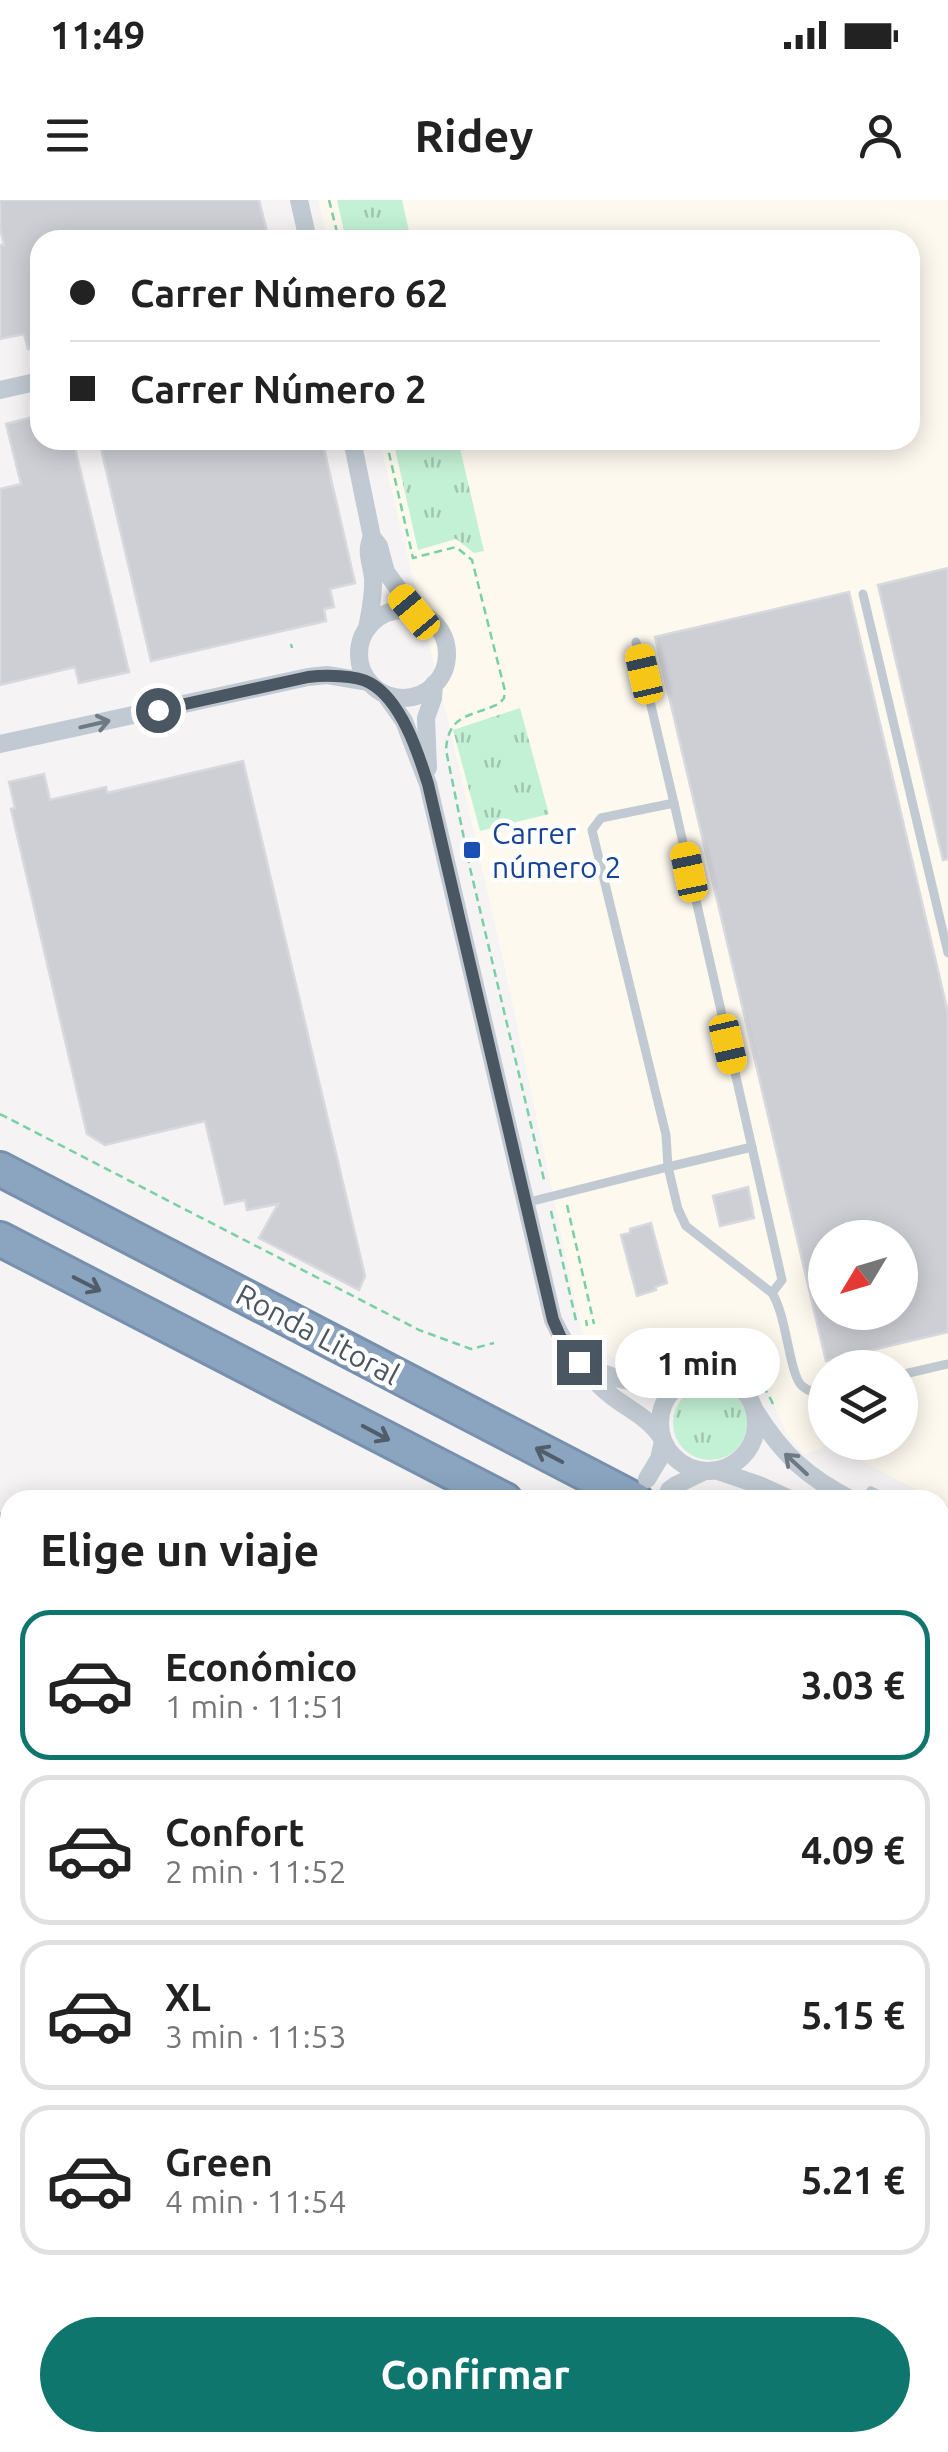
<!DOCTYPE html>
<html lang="es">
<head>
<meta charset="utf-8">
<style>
	:root { --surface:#fff; --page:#f2f2f2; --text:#222; --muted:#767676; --line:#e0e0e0; --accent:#0f766e }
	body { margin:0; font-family:Ubuntu,sans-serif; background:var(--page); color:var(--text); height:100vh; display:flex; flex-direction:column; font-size:38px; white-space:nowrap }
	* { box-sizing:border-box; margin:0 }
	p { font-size:32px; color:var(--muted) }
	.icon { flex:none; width:55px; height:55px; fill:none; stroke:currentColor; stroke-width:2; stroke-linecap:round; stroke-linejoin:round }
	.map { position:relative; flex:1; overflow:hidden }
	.panel { position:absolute; left:0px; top:1290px; width:950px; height:962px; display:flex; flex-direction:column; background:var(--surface); border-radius:30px 30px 0 0; box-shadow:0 5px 25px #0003 }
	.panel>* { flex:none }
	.banner { position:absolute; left:30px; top:30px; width:890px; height:220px; border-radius:30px; box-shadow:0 5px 25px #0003; display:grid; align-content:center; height:220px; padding:0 40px; background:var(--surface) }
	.needle { width:65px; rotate:232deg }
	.buttons { position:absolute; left:808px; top:1020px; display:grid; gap:20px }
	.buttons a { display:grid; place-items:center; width:110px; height:110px; border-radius:50%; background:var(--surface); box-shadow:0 5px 25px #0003; font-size:50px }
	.end { position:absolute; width:45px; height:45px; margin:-22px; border:12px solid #4a5661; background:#fff; box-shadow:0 0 0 5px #fff }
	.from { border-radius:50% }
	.bubble { position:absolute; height:70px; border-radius:35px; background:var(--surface); box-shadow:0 5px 25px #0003; font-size:32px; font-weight:600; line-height:70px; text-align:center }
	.car { position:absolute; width:30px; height:60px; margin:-30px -15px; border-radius:12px; box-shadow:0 0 8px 2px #0007; background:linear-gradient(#f5c518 24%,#345 0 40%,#f5c518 0 76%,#345 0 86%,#f5c518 0) }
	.banner b { display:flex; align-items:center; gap:35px; height:95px; font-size:38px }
	.banner b+b { border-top:2px solid var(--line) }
	.banner i { width:25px; height:25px; background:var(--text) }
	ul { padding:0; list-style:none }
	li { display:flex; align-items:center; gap:30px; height:150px; margin:0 20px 15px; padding:0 20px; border:5px solid var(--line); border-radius:30px }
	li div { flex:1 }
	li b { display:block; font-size:38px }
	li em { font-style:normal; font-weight:600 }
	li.on { border-color:var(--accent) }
	li>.icon { width:90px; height:90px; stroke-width:1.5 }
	h2 { padding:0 40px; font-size:45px; line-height:120px }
	.primary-button { display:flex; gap:20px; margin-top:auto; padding:20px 40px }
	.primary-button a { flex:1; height:115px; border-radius:60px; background:var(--accent); color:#fff; font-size:40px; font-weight:600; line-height:115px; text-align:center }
	.status { display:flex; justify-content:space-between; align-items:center; height:70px; padding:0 50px; background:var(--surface); direction:ltr }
	.status svg { height:28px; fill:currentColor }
	header { display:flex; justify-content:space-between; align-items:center; height:130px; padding:0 40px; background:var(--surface); font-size:45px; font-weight:600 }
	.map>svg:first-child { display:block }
	.commercial { fill:#fdf9ef; fill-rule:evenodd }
	.grass { fill:url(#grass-tufts) }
	.building { fill:#cdcfd5; stroke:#d7d9de; stroke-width:2.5; fill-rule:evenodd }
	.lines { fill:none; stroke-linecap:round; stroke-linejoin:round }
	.highway-casing { stroke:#7690ad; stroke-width:38 }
	.path { stroke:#7ad0a6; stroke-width:2.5; stroke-dasharray:8 5; stroke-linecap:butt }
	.lane { stroke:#c1cad2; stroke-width:9 }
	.street { stroke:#c1cad2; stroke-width:18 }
	.secondary { stroke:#c1cbd6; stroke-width:25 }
	.highway { stroke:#8ba5c1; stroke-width:32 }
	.rail { stroke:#b5b8bd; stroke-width:5 }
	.oneway { stroke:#6e7983 }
	.oneway2 { stroke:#505e6b }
	.route { stroke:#4a5661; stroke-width:12 }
	.transit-dot { fill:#1a4fb4; stroke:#fff; stroke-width:4 }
	.labels { text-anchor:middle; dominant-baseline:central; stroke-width:9; stroke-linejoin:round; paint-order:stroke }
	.transit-label { font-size:30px; fill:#164399; stroke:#fff; text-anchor:start }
	.street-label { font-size:30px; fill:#4a5661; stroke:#fff }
</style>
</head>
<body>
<div class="status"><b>11:49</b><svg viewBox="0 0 49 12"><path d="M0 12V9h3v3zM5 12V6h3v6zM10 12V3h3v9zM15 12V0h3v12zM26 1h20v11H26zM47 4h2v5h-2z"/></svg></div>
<header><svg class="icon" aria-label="menu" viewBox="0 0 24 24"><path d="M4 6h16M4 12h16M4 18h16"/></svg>Ridey<svg class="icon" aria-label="person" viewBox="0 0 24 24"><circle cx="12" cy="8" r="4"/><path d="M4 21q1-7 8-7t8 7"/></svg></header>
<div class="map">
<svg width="948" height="2252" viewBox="0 0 948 2252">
	<defs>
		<pattern id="grass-tufts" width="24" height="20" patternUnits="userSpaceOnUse" patternTransform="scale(2.5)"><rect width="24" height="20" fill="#c3f1d5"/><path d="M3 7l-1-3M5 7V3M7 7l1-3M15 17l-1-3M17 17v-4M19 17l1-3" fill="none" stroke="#a0c6b0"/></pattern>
	</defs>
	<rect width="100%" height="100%" fill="#f5f3f3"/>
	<path class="commercial" d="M318,0H948V1306L940,1300H936L831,1245L804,1254L787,1234L767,1189L756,1173L739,1161L711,1153L690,1154L668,1165L642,1169L611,1157L582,1133L506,773L449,525L379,240H910V40H328ZM825,1038H900V1112H825ZM825,1168H900V1242H825Z"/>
	<g class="grass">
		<polygon points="337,0 402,0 411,40 346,40"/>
		<polygon points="393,240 458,240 484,351 474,353 456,339 418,350"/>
		<polygon points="520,508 549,614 480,631 453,530"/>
		<circle cx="710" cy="1223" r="37"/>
		<polygon points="0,1749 10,1754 10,1831 0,1826"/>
		<polygon points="115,2242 455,2242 455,2243 451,2252 111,2252"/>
	</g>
	<g class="building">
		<polygon points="0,0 259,0 269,40 40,40 40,147 28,149 24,134 0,139 0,45 4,45 0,28"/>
		<polygon points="40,215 40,240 73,240 129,472 79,483 75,467 0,485 0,289 21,284 6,224"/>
		<polygon points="99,240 322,240 355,383 330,389 334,407 324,409 326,421 151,461"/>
		<polygon points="948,368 948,659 943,660 878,385"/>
		<path d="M849,392L948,813V1132L826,1161L655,437ZM825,1038H900V1112H825Z"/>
		<polygon points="243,561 365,1076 359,1090 259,1038 278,1004 247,1010 245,1000 225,1004 205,921 105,945 87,934 11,609 15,608 9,582 44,574 50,600 106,587 107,593"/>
		<polygon points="748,987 754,1018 720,1026 713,996"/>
		<polygon points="651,1023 667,1083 655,1087 656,1090 637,1096 621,1035 630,1033 630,1029"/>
	</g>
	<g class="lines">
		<defs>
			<g id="highway">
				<polyline points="0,969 636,1300"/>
				<polyline points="0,1039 505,1300"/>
				<polyline points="940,1459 948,1463"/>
				<polyline points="940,1527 948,1531"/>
			</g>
		</defs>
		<use href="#highway" class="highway-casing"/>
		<g class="path">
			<polyline points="329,0 339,40"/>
			<path d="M386,240L413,358L456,347L472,360L505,491L504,498L500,503C474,517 448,512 446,550L470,668L545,984"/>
			<polyline points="291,444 292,448"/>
			<polyline points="0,914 419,1130 471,1149 494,1143"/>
			<polyline points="567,1005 594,1124"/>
			<polyline points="551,1011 577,1125"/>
			<polyline points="586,1120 587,1126"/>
			<path d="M682,1163C724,1148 755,1165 773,1204"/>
			<polyline points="3,2181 10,2164"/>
		</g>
		<g class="lane">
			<polyline points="863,394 948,753"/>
			<polyline points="636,442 674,603 601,618 592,630 666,935 668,967 752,947"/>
			<polyline points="674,603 782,1080 772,1093"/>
			<path d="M525,1003L668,967L678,1009L686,1026L772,1093C787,1116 789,1174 802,1186C809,1192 816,1193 825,1193"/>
			<polyline points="900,1175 948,1164"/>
			<polyline points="865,1300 871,1291 890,1300"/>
			<polyline points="940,1325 948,1329"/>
			<polyline points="0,2089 10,2093"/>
		</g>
		<g class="street">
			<polyline points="299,0 308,40"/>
			<polyline points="0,190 40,181"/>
			<polyline points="352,240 372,337 379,346 386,372 415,412"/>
			<circle cx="403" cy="454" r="44"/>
			<path d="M367,429C370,412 374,395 373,378C371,361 365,352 372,337"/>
			<path d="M385,494L404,521L428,584L553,1120C567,1149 587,1177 613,1197C630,1210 650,1219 662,1238"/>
			<polyline points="0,544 308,477 327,475 369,482"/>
			<polyline points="428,568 426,518 433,498 434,484"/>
			<path d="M588,1166C617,1182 651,1188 684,1181"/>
			<circle cx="708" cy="1223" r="48"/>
			<path d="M756,1212C783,1255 807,1277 852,1300"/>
			<polyline points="718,1271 759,1285 792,1300"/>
			<polyline points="647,1279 659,1259 663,1241"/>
			<polyline points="669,1290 676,1285 705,1271"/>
			<polyline points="940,1345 948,1350"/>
			<polyline points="940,1377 948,1381"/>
			<polyline points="0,2221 10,2196"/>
			<polyline points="78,2252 82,2242"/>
			<polyline points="482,2252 486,2242"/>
		</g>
		<g class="secondary">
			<polyline points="0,1736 10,1742"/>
			<polyline points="0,1837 10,1842"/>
			<polyline points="940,2226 948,2231"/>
			<polyline points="781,2242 799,2252"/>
		</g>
		<use href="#highway" class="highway"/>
		<g class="rail">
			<polyline points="0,1315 10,1320"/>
			<polyline points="0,1333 10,1338"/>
			<polyline points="940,1806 948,1810"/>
			<polyline points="940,1828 948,1833"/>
		</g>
	</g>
	<defs><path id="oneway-shaft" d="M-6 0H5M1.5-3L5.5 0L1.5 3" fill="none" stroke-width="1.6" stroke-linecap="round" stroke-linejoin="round" transform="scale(2.5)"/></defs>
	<g class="oneway">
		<use href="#oneway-shaft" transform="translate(95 524) rotate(-13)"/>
		<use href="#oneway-shaft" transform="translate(796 1264) rotate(-137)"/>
	</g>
	<g class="oneway2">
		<use href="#oneway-shaft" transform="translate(87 1084) rotate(27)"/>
		<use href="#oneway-shaft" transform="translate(376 1233) rotate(28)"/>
		<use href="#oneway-shaft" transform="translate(549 1255) rotate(-152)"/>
	</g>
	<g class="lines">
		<path class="route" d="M158,510L308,477C325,475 356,475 370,483C401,500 418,552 428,584L553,1120L560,1136L579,1162"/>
	</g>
	<rect class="transit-dot" x="462" y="640" width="20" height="20" rx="5"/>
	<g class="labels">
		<g class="transit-label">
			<text x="492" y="633">Carrer<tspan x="492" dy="34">número 2</tspan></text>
		</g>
		<g class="street-label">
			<text transform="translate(318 1134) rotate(28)">Ronda Litoral</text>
		</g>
	</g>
</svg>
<div class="buttons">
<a><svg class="needle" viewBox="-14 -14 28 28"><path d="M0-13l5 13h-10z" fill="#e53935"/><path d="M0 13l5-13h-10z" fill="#767676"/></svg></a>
<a><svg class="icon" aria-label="layers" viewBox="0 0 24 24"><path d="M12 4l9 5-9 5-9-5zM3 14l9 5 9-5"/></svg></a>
</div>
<i class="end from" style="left:158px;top:510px"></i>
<i class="end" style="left:579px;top:1162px"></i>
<div class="bubble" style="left:615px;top:1128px;width:165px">1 min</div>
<i class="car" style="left:414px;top:412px;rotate:320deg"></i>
<i class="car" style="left:644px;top:474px;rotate:347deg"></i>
<i class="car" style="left:689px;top:672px;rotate:348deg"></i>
<i class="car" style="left:728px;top:844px;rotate:167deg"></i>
<div class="banner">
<b><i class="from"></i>Carrer Número 62</b>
<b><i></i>Carrer Número 2</b>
</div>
<section class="panel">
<h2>Elige un viaje</h2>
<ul>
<li class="on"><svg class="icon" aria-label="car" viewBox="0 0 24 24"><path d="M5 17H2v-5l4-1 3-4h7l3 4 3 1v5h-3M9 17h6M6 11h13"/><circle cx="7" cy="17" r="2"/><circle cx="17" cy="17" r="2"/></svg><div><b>Económico</b><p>1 min · 11:51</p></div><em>3.03 €</em></li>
<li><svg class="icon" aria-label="car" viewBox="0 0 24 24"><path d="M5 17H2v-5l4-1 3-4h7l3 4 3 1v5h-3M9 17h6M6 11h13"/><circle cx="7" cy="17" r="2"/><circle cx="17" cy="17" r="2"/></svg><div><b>Confort</b><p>2 min · 11:52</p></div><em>4.09 €</em></li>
<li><svg class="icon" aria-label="car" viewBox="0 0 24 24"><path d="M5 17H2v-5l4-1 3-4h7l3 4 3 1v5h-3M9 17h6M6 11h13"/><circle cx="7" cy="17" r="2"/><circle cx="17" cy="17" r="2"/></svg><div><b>XL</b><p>3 min · 11:53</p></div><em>5.15 €</em></li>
<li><svg class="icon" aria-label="car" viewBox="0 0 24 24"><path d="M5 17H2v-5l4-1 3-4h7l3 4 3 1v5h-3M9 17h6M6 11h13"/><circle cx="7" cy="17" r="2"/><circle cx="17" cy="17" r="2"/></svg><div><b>Green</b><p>4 min · 11:54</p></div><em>5.21 €</em></li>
</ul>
<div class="primary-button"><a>Confirmar</a></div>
</section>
</div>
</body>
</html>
